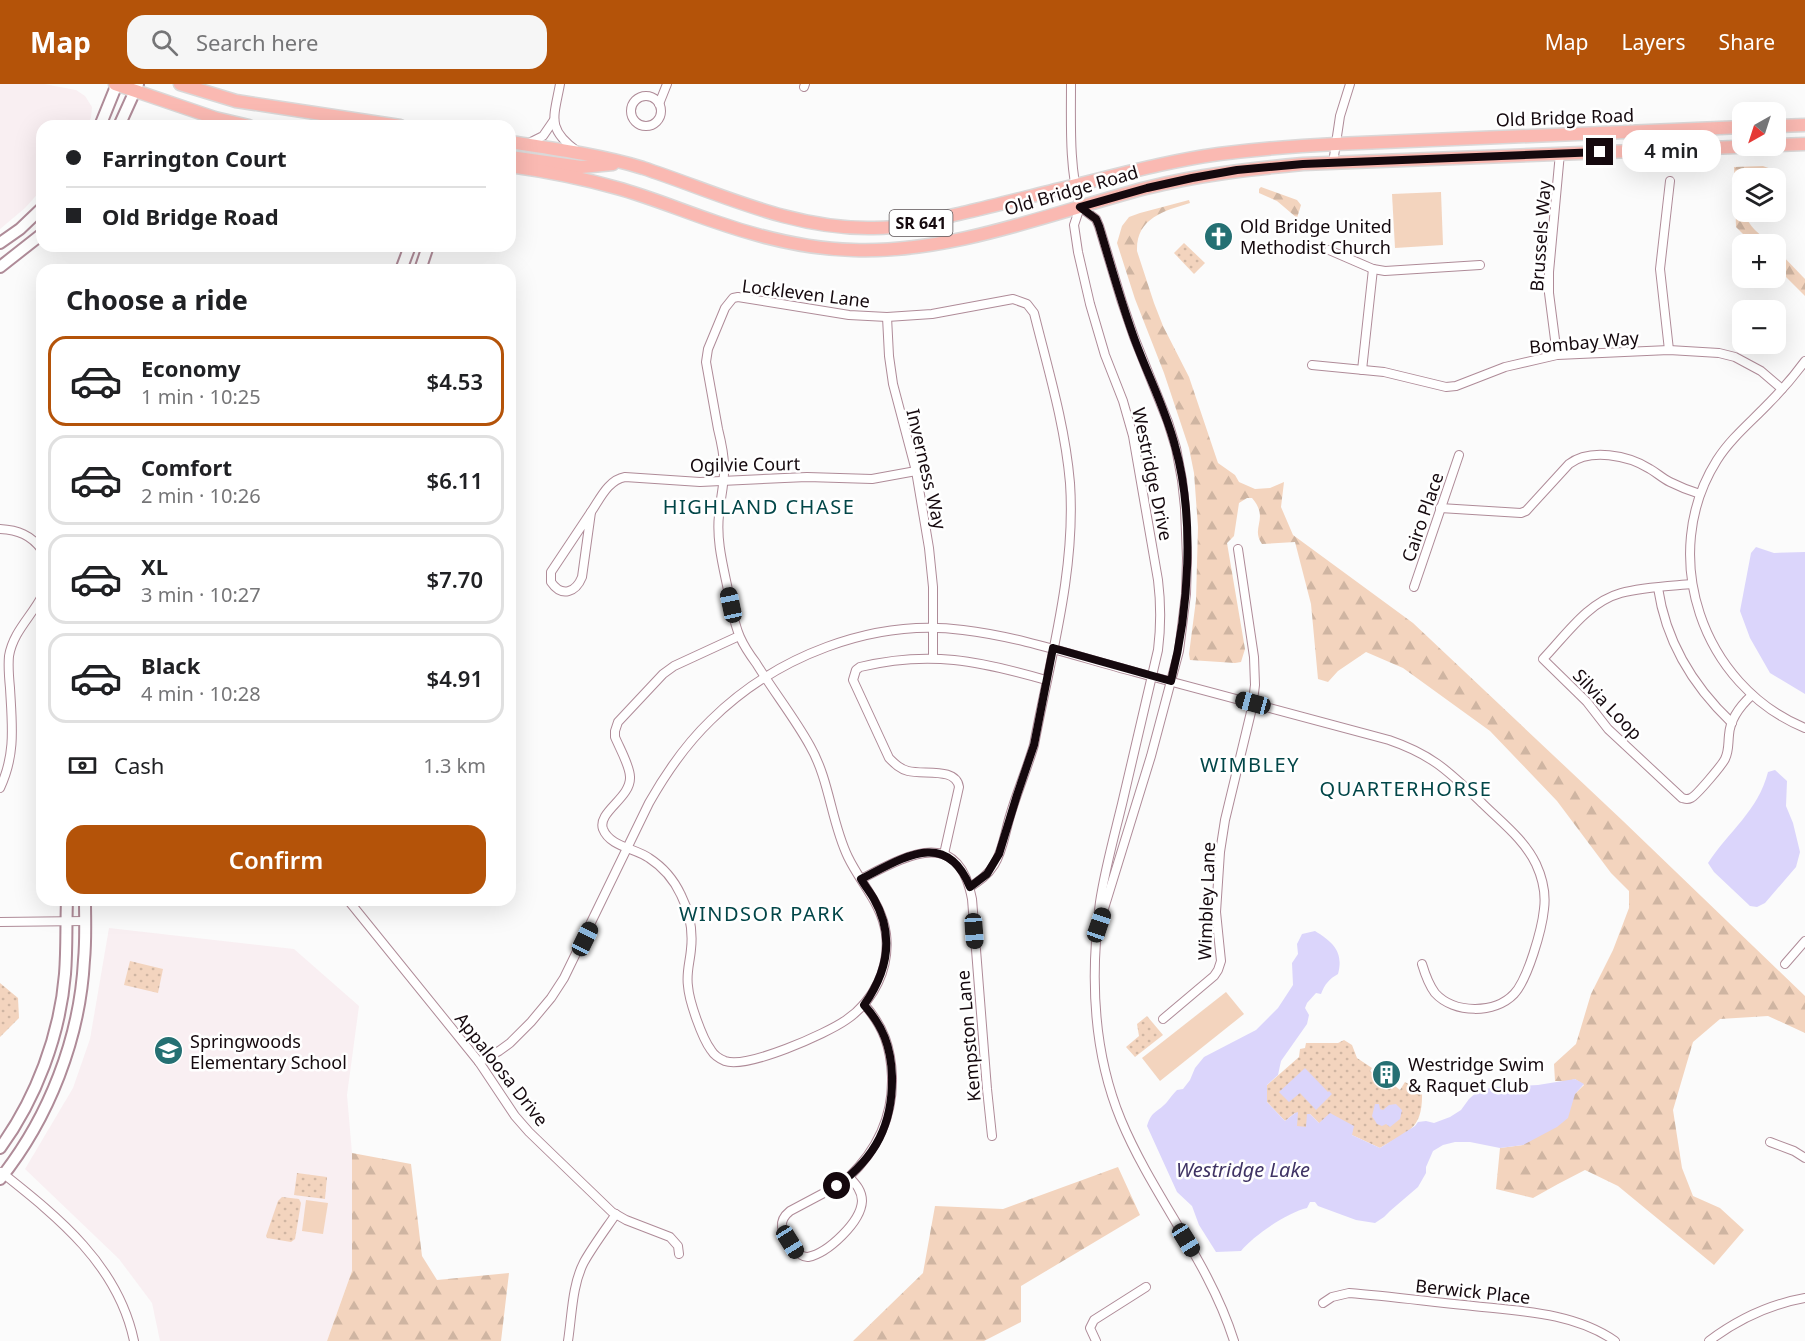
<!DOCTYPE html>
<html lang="en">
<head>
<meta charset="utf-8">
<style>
	:root { --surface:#fff; --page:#f6f6f6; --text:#202124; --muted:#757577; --line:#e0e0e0; --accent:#b45309 }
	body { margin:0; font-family:"Noto Sans",sans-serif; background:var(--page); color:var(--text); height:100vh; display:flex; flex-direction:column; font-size:22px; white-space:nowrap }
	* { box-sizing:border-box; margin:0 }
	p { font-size:20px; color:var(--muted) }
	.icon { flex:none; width:33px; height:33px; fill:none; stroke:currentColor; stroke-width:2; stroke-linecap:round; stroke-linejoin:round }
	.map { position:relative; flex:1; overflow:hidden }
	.side { position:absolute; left:36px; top:180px; width:480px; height:642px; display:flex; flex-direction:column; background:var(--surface); border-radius:18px; box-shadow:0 6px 24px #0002 }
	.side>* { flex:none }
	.hud { position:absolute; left:36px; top:36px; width:480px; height:132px; border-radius:18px; box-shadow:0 6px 24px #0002; display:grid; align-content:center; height:132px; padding:0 30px; background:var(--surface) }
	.needle { width:39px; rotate:219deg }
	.tools { position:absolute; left:1732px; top:18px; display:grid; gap:12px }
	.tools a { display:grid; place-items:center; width:54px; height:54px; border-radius:12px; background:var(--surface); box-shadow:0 6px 24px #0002; font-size:30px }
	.end { position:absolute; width:27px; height:27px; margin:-14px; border:8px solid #15090e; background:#fff; box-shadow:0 0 0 3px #fff }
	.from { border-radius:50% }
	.bubble { position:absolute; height:42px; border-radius:18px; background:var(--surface); box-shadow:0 6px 24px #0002; font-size:20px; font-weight:600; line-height:42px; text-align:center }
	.car { position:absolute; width:18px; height:36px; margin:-18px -9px; border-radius:8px; box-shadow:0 0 4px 2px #0007; background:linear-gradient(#222 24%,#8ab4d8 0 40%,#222 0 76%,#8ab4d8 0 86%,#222 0) }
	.hud b { display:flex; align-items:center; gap:21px; height:57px; font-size:22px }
	.hud b+b { border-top:2px solid var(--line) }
	.hud i { width:15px; height:15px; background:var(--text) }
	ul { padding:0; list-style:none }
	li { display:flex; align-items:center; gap:18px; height:90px; margin:0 12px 9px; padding:0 18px; border:3px solid var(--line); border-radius:18px }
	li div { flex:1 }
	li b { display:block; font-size:22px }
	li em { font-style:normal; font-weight:600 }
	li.current { border-color:var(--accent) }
	li>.icon { width:54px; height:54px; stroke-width:1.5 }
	h2 { padding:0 30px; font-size:27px; line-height:72px }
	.pay { display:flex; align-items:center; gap:15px; height:66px; padding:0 30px; font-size:22px }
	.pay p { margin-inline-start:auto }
	.button { display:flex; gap:12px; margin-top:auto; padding:12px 30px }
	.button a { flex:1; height:69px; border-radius:18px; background:var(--accent); color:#fff; font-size:24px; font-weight:600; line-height:69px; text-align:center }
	header { display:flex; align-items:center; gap:36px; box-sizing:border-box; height:84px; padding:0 30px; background:var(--accent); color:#fff }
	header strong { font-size:28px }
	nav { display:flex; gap:33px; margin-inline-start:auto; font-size:21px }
	.search { width:420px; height:54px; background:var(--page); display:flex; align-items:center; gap:15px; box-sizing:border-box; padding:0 21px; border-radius:18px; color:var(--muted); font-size:22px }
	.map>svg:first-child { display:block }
	.built { fill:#f9eff2 }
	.forest { fill:url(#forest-firs) }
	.park { fill:url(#park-dots) }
	.garden { fill:#f3d4be }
	.water { fill:#dbd5fb }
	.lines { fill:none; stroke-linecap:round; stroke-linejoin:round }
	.street-casing { stroke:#af8b98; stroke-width:10 }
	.secondary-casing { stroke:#af8b98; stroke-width:14 }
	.primary-casing { stroke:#dad8d8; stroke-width:15 }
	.street { stroke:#fff; stroke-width:8 }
	.secondary { stroke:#fff; stroke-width:10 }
	.primary { stroke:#fab9b2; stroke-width:12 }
	.route { stroke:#15090e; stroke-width:8 }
	.labels { text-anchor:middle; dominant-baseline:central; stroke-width:5; stroke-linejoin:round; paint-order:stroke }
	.shield { fill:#fff; stroke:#5b5356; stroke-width:1.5 }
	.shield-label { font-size:16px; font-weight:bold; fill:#15090e }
	.street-label { font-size:18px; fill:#15090e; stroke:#fff }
	.poi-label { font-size:18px; fill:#15090e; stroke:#fff; text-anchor:start }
	.neighbourhood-label { font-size:20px; letter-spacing:1.5px; fill:#024648; stroke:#fff }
	.water-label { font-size:20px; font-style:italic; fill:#3f3364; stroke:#fff }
</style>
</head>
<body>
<header>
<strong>Map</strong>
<div class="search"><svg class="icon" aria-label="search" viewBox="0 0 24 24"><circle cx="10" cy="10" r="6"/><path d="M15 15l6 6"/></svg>Search here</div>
<nav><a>Map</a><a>Layers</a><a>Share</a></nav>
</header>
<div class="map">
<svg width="1805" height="1257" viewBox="0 0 1805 1257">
	<defs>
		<pattern id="forest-firs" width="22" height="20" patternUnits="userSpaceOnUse" patternTransform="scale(1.5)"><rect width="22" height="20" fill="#f3d4be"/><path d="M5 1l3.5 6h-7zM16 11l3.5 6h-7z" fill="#cfb5a2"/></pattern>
		<pattern id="park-dots" width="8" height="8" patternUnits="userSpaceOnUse" patternTransform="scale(1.5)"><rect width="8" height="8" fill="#f3d4be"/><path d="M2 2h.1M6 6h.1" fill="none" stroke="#cfb5a2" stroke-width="1.8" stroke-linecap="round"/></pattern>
	</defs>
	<rect width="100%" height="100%" fill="#fbfbfb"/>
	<g class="built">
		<polygon points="0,0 44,0 76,6 85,12 92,23 91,34 86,42 42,42 42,105 25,124 0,145"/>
		<polygon points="109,844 294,865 359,922 347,1011 352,1069 352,1187 327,1257 160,1257 152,1219 119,1175 25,1085 73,1004 90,955"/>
	</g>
	<g class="forest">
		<path d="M1763,82L1771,85L1765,94H1743V128H1745C1747,142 1761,151 1771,160H1753L1736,143L1734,83Z"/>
		<polygon points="1261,103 1297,116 1301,121 1297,134 1277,117 1259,109 1259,105"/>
		<path d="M1189,116L1190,119C1164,127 1136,134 1137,167L1154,219L1163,242L1189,293L1218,379L1235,391L1239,398L1255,405L1270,404L1284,398L1281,423L1293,451L1413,539L1623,737L1805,912V949L1768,932L1720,935L1693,958L1673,1026L1682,1084L1693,1112L1720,1124L1744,1146L1714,1181L1618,1102L1585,1086L1558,1100L1533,1114L1496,1105L1500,1064L1523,1061L1584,1001L1575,995L1569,997H1555L1554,980L1576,960L1591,910L1613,866L1629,824V807L1611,789L1557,717L1490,647L1403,584L1366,568L1338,587L1328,598L1318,595L1311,520L1295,458L1262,460C1250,443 1270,435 1252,414H1247L1239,419L1234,452L1227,459L1245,565L1241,578L1235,579L1190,576L1189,570L1196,516L1198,443L1194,389L1189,364L1164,289L1135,215L1117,159L1122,142L1129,133L1140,129Z"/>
		<polygon points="1776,165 1805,195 1805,212 1776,183"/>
		<polygon points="352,1069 411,1080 422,1172 437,1196 509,1189 501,1257 327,1257 352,1187"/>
		<polygon points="1118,1083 1140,1131 1021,1202 1021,1238 984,1257 853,1257 923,1189 935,1122 1003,1125"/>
	</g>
	<g class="park">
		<polygon points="1184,159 1205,179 1194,190 1174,169"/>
		<polygon points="130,877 163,885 158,909 124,901"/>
		<polygon points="0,899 18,914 19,934 0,953"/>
		<polygon points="1147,932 1163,951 1135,973 1126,963 1139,952 1137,940"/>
		<path d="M1344,956L1352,961L1357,974L1372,984L1370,987L1392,1005L1395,1002L1400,1006L1405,998L1422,1008C1423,1046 1408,1047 1380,1064L1352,1051L1319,1039L1310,1030L1306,1043H1297L1295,1029L1285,1037L1267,1018V1001L1299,973L1300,965L1305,964L1306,959H1338Z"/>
		<polygon points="297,1089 327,1093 325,1115 294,1111"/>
		<polygon points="282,1113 299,1115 301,1119 295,1155 291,1158 267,1154 266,1152 278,1117"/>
	</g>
	<g class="garden">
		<polygon points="1441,108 1443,161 1395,164 1392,110"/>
		<polygon points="1226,908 1244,930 1160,997 1142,974"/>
		<polygon points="306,1116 328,1119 323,1150 302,1147"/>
	</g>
	<g class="water">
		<polygon points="1756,463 1774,469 1805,468 1805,610 1770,589 1750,554 1740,527 1751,469"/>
		<path d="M1775,686L1787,697L1786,722L1793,739L1800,768L1796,783L1765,819L1757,823L1750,822L1714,788L1708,779C1729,747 1758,727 1768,688Z"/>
		<path d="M1315,847C1333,858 1344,868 1338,890C1329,895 1325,900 1321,910L1316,909L1307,919L1305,924L1309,931L1307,940L1281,977L1278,991L1267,1001V1018L1285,1037L1295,1029L1298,1028L1297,1042L1306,1043L1307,1030H1310L1319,1039L1330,1029L1354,1042L1352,1051L1380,1064L1415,1042L1418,1038L1426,1037L1434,1039L1450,1033L1461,1026L1469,1015L1478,1007L1494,1003L1538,1001L1575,995L1584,1000L1575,1010L1568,1034L1557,1043L1523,1061L1500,1064L1470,1058H1455L1443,1061L1433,1067L1426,1083V1089L1418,1103L1390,1127L1384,1133L1375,1139L1356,1136L1318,1122L1315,1118H1310L1307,1124C1288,1128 1253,1152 1241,1167L1216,1168L1199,1141L1192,1122L1177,1108L1147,1042C1152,1026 1157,1029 1167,1018C1170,1014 1173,1010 1177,1006L1183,1005L1190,996L1195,984L1204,973L1256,946L1278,924L1293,901L1292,879L1298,870L1297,860L1302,850Z"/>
		<polygon points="1305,984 1328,1008 1329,1007 1332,1010 1316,1026 1300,1009 1289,1018 1279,1008"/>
		<polygon points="1375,1020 1379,1020 1380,1025 1383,1026 1389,1021 1396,1020 1402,1026 1400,1035 1390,1043 1386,1040 1382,1042 1377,1040 1372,1032"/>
	</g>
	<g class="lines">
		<defs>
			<g id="street">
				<path d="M560,0C554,33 546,45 577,67"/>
				<path d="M1071,0C1071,41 1069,83 1080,123"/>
				<polyline points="804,3 805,0"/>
				<circle cx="646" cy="27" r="15"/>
				<polyline points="659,20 667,0"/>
				<polyline points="527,60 543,52 554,36"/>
				<polyline points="1333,79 1340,32 1350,0"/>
				<path d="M1080,123L1074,141L1078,168L1090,220L1105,271L1123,317L1133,352L1158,496C1161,520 1161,542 1158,566C1146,618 1134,669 1122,720C1114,753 1105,785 1100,818C1090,892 1092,966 1121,1036C1153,1113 1209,1177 1234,1257"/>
				<polyline points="1080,123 1096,135 1099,142 1122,218 1134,253 1168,338 1176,364 1182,396 1185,424 1187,474 1186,510 1179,567 1151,672 1102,831"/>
				<polyline points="1329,166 1373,185 1385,187 1480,181"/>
				<polyline points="887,233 889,272 893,300 916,387 929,464 933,503 933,574"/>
				<polyline points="1669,266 1660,185 1670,97"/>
				<polyline points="1557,271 1549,209 1549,188 1560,69"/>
				<path d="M1805,277C1794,292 1782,306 1769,319C1751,338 1731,354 1717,376C1657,471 1702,602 1805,644"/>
				<polyline points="1312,281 1384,288 1446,303 1456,302 1505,283 1557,271 1669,266 1719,269 1735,273 1761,287 1782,305"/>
				<polyline points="1362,286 1373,185"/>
				<path d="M1440,424L1521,429L1526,427L1569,380C1590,364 1628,371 1650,385C1657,389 1662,394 1670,398C1680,403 1690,407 1700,410"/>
				<path d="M591,428C600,415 608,396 625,393L700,398L807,393L872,395L916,387"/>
				<path d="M591,428L582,493C576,508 562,514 551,498V488Z"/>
				<path d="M0,445C18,446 31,451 42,466"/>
				<path d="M1692,500C1670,502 1642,503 1621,509C1588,518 1566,551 1543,575L1587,618L1608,645L1682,714C1686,715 1687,716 1691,714C1697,711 1722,681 1725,675C1729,667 1728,660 1729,651C1730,635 1740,622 1752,611"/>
				<polyline points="1414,503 1459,371"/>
				<path d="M1658,504C1666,558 1693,602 1732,639"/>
				<path d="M739,552L674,582L663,590L618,638L615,647V653C619,663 630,682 630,693C631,714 597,728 603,745C610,763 635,764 649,774C663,783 674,796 681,811C689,827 693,847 691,865C690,878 686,889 688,902C689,917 702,954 711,966C714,971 720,975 725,977C747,985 826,950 846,936C874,917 890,884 886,850C882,820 861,800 848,773C831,738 830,697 810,662C794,633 773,607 756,579C750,571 744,562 740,553C734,540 732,525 729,511C724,485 716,458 719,431C720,415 725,399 724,382C724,370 721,357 718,345C714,323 710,301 706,278L708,265L725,224L733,214L738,213L849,231L887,233L932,230L1013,215L1027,220L1034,229C1048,285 1065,341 1070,399C1076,487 1050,575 1034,661C1027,685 1017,708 1010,732C1005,748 1003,767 994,781C988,791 979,797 970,803"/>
				<path d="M0,704C16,670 12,641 10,604C9,594 8,583 9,572C13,548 31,533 42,512"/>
				<path d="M944,770L959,703C956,683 924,691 908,687C900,685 895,680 889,674L853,596L856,586L860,583C929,566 980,577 1046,596"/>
				<path d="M861,795C906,772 958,741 972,815L987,1005L992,1052"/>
				<polyline points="348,816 479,978 515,1032 529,1048 612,1128 626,1136 670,1153 678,1162 679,1170"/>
				<polyline points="0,838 85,837"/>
				<polyline points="1785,880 1805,857"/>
				<polyline points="1163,935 1214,892 1218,886 1221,877 1216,828 1220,768 1225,736 1252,624 1255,601 1254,573 1238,465"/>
				<path d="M479,978L499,967L510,959L531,938L551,914L564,894L649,719C666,689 686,660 711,636C775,573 872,534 963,546C1022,553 1078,573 1135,588C1219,610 1304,633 1389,656C1433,671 1449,688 1482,719C1501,738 1524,755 1536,780C1542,793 1546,810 1544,825C1542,845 1528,895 1514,910C1495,930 1454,930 1435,909C1429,901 1425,890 1422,880"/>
				<polyline points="1770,1058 1794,1067 1805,1074"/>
				<path d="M1,1088C59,1134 118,1181 134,1257"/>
				<path d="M849,1093C856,1100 862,1107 862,1117C861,1138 828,1169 808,1173C798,1174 783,1152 782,1143C781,1136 785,1131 790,1127L837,1102Z"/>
				<path d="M849,1093C878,1065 893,1033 892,993C891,964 884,943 864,920"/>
				<path d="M1323,1219L1332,1213L1349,1209C1387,1212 1425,1217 1464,1221C1515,1227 1572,1227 1615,1257"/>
				<path d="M568,1257C572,1231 572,1201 584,1178C593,1162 605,1146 616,1130"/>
				<polyline points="1096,1257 1090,1244 1094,1236 1146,1203"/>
				<path d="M1709,1257C1737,1236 1771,1220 1805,1214"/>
			</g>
			<g id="secondary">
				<polyline points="100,42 117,0"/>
				<polyline points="119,42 138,0"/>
				<polyline points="0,159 20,145 42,124"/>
				<polyline points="0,183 42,150"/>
				<polyline points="401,186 410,162"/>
				<polyline points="420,186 428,162"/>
				<path d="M0,1064C36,1015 60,951 65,890C67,865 66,840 67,816"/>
				<path d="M0,1095C49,1034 80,954 84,876C86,856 85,836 85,816"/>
			</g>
			<g id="primary">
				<polyline points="115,0 215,34 249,42"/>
				<polyline points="180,0 236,17 400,42"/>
				<polyline points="1776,42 1805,41"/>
				<path d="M510,58C555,65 600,71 643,84C719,109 792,146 874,144C906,144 936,135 967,128C1001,120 1035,111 1068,103C1118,91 1168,77 1219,70C1258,65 1297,62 1336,60L1743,43"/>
				<polyline points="1776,61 1805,60"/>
				<polyline points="510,73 581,83 613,80"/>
				<path d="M510,82C546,87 582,94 617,104C650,113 683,127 716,138C759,153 807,165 853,166C950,170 1054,128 1146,104C1198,91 1250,85 1303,80L1761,62"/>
			</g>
		</defs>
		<use href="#street" class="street-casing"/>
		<use href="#secondary" class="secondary-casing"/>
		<use href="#primary" class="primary-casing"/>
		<use href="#street" class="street"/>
		<use href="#secondary" class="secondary"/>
		<use href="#primary" class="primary"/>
	</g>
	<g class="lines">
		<path class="route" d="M837,1102C876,1073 893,1040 892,992C891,963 883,942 864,921C888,887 895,852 874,815C870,808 865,802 861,795C903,774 946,744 970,803L987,790L999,770L1017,711L1034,661L1053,564L1171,597C1189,526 1195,433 1175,362C1165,323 1146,288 1133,251C1120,215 1110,178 1099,142L1096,135L1080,123L1147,104L1192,94L1237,86L1303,80L1600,68"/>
	</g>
	<defs>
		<symbol id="church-disc" viewBox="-11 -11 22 22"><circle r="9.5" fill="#257073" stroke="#fff"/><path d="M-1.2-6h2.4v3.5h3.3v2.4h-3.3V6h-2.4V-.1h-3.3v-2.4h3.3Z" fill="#fff"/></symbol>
		<symbol id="school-disc" viewBox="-11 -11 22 22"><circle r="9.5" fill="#257073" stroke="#fff"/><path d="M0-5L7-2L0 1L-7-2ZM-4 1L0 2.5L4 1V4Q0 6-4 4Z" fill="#fff"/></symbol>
		<symbol id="building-disc" viewBox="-11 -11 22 22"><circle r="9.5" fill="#257073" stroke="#fff"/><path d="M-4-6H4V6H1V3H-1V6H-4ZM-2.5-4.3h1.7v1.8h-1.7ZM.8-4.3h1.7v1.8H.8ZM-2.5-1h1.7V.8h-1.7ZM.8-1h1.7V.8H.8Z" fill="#fff"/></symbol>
	</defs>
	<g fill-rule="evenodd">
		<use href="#church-disc" x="1202" y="136" width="33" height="33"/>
		<use href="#school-disc" x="152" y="950" width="33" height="33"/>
		<use href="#building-disc" x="1370" y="974" width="33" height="33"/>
	</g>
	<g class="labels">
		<rect class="shield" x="889.5" y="126" width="63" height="26" rx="4.5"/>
		<g class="shield-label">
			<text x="921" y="139">SR 641</text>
		</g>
		<g class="street-label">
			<text transform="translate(1565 33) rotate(-2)">Old Bridge Road</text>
			<text transform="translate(1071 106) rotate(-16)">Old Bridge Road</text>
			<text transform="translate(1540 152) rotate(-86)">Brussels Way</text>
			<text transform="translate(806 209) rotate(7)">Lockleven Lane</text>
			<text transform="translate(1584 258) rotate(-5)">Bombay Way</text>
			<text transform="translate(745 380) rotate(-1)">Ogilvie Court</text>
			<text transform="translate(927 385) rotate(77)">Inverness Way</text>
			<text transform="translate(1153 390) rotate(78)">Westridge Drive</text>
			<text transform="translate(1422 433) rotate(-71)">Cairo Place</text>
			<text transform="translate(1608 620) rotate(46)">Silvia Loop</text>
			<text transform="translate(1206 817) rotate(-88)">Wimbley Lane</text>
			<text transform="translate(968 952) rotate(-95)">Kempston Lane</text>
			<text transform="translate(502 985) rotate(52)">Appaloosa Drive</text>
			<text transform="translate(1473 1207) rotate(6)">Berwick Place</text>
		</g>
		<g class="poi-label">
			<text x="1240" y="142">Old Bridge United<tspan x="1240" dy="21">Methodist Church</tspan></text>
			<text x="190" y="957">Springwoods<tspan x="190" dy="21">Elementary School</tspan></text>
			<text x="1408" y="980">Westridge Swim<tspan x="1408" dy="21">&amp; Raquet Club</tspan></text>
		</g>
		<g class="neighbourhood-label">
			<text x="759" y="422">HIGHLAND CHASE</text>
			<text x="1250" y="680">WIMBLEY</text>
			<text x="1406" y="704">QUARTERHORSE</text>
			<text x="762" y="829">WINDSOR PARK</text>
		</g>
		<g class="water-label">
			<text x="1243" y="1085">Westridge Lake</text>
		</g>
	</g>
</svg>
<div class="tools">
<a><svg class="needle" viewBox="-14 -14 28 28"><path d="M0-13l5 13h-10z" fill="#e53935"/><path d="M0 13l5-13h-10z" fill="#757577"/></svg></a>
<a><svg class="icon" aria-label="layers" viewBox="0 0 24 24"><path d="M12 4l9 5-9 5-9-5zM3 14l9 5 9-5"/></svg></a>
<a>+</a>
<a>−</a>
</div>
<i class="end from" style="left:837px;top:1102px"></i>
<i class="end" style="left:1600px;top:68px"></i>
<div class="bubble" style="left:1622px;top:46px;width:99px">4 min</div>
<i class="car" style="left:731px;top:521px;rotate:348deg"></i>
<i class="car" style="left:1253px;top:619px;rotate:285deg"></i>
<i class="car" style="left:1099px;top:841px;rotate:19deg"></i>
<i class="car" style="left:974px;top:847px;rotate:176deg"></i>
<i class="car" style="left:585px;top:855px;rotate:26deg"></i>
<i class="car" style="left:1186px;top:1156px;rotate:148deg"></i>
<i class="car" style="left:790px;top:1158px;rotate:148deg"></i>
<div class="hud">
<b><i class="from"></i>Farrington Court</b>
<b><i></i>Old Bridge Road</b>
</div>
<section class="side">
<h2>Choose a ride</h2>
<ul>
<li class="current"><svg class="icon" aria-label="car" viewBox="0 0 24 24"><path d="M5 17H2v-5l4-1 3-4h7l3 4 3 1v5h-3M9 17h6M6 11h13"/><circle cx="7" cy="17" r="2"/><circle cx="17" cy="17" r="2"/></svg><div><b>Economy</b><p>1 min · 10:25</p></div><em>$4.53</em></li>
<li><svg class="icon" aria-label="car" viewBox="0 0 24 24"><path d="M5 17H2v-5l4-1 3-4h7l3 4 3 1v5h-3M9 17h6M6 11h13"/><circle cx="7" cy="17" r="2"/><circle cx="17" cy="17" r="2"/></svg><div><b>Comfort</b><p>2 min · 10:26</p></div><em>$6.11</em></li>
<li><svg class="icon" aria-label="car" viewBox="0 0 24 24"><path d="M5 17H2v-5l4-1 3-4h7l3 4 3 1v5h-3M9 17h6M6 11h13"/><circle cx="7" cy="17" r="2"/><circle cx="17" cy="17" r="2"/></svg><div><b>XL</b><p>3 min · 10:27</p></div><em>$7.70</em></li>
<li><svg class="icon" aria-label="car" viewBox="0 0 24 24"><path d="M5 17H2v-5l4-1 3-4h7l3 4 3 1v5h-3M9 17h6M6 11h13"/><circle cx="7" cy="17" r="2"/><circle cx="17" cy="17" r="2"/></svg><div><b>Black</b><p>4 min · 10:28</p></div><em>$4.91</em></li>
</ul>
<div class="pay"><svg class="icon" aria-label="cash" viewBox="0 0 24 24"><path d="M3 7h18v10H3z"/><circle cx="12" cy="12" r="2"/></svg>Cash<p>1.3 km</p></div>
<div class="button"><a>Confirm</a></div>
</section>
</div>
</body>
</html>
